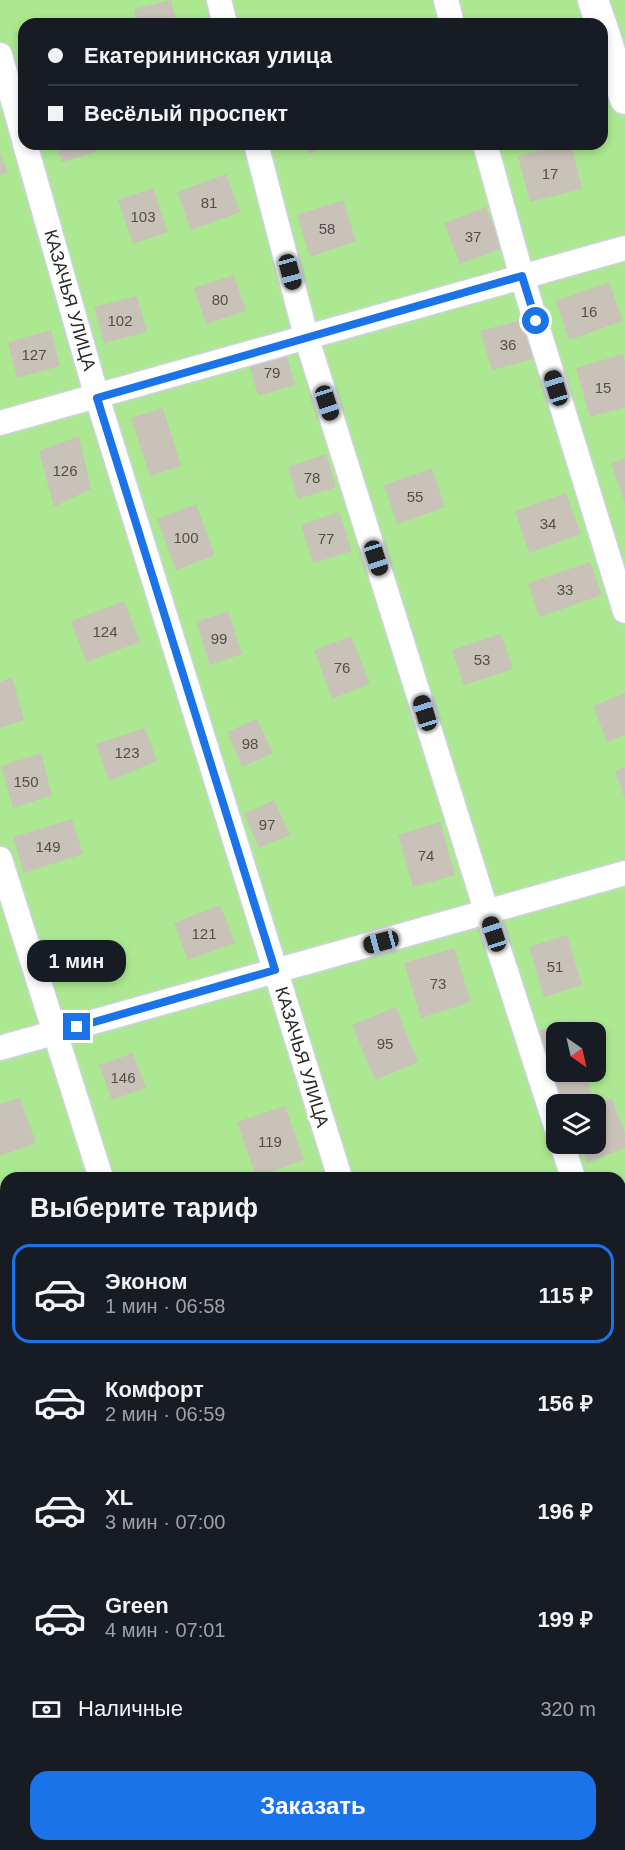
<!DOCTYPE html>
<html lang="ru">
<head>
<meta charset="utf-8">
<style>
	:root { --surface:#171b24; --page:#20242c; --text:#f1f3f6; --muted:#9ea1a6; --line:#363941; --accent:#1a73e8 }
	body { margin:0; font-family:Helvetica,sans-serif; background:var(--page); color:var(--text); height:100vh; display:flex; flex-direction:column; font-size:22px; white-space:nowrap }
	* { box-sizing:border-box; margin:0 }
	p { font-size:20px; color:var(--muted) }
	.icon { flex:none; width:33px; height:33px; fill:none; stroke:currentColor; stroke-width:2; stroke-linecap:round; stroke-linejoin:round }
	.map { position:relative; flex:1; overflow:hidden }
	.details { position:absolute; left:0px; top:1172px; width:626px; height:680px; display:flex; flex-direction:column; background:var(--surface); border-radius:18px 18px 0 0; box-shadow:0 3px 9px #0003 }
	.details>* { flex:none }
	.hud { position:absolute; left:18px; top:18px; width:590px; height:132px; border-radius:18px; box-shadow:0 3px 9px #0003; display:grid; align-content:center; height:132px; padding:0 30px; background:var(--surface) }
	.needle { width:39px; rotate:146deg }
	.controls { position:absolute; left:546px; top:1022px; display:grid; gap:12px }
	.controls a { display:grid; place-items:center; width:60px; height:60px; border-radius:12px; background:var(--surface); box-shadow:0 3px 9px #0003; font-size:30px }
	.end { position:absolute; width:27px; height:27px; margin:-14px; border:8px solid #1a73e8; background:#fff; box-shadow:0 0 0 3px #fff }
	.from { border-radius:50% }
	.bubble { position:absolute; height:42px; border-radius:18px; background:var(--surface); box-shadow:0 3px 9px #0003; font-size:20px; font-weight:800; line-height:42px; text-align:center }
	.car { position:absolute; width:18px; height:36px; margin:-18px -9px; border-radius:8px; box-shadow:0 0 4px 2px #0007; background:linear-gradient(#222 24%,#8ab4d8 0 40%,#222 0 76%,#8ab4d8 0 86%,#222 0) }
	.hud b { display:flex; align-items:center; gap:21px; height:57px; font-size:22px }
	.hud b+b { border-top:2px solid var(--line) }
	.hud i { width:15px; height:15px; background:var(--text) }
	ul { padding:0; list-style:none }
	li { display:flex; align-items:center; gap:18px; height:99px; margin:0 12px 9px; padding:0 18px; border:3px solid transparent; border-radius:18px }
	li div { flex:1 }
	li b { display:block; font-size:22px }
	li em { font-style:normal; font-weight:800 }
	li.current { border-color:var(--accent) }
	li>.icon { width:54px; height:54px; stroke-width:1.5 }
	h2 { padding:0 30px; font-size:27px; line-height:72px }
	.pay { display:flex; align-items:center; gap:15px; height:66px; padding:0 30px; font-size:22px }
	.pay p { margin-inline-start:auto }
	.primary-button { display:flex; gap:12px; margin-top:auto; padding:12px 30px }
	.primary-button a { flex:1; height:69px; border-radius:18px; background:var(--accent); color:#fff; font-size:24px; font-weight:800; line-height:69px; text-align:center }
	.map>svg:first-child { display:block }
	.green { fill:#ace891; fill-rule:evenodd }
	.building { fill:#c8c2b9 }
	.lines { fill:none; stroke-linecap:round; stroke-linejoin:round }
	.minor-casing { stroke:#cfd2e3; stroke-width:27 }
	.tertiary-casing { stroke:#cfd2e3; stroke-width:33 }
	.minor { stroke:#fff; stroke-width:24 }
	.tertiary { stroke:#fff; stroke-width:30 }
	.route { stroke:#1a73e8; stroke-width:8 }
	.labels { text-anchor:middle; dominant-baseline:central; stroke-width:6; stroke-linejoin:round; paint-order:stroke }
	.number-label { font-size:15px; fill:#514f4d }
	.street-label { font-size:18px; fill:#292929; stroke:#fff }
</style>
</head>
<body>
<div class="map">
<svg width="625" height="1850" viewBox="0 0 625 1850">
	<rect width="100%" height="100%" fill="#ede5d9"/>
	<path class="green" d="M0,0H625V1850H0ZM24,24H602V144H24ZM556,1032H596V1071H556ZM556,1104H596V1143H556ZM6,1178H620V1845H6Z"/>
	<g class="building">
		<polygon points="171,0 177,24 137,24 134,9"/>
		<polygon points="56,144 94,144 96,152 62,162"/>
		<polygon points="305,144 334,144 308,154"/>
		<polygon points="564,144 571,144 582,189 530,202 518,156"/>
		<polygon points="0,152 8,173 0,175"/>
		<polygon points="226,174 240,212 191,230 177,192"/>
		<polygon points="153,188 168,232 133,244 118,200"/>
		<polygon points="343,200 356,241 310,257 297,215"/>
		<polygon points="486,207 502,248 460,264 444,223"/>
		<polygon points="234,275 246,311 206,324 194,288"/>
		<polygon points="609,282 623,321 569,340 556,301"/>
		<polygon points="137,296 147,332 104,343 94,307"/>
		<polygon points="525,319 536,358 492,370 480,331"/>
		<polygon points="51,330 60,366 17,378 8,342"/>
		<polygon points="285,349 295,385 258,396 248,360"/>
		<polygon points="623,354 625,362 625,407 590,417 576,368"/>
		<polygon points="163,408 181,466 150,476 131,418"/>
		<polygon points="79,436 91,489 54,507 39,451"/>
		<polygon points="326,454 336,487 298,499 288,467"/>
		<polygon points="625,458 625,503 611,463"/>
		<polygon points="432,468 445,507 397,524 384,485"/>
		<polygon points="566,493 581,534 529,553 515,511"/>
		<polygon points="196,504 215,555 176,570 157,519"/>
		<polygon points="339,512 352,551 313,563 301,525"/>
		<polygon points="590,562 602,595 539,617 528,583"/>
		<polygon points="124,601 140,642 86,662 71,621"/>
		<polygon points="228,611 242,654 210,665 196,622"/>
		<polygon points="501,634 513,669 464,685 452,650"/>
		<polygon points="351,636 370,684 332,699 314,650"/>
		<polygon points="12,677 24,720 0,728 0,682"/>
		<polygon points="625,693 625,735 607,742 593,706"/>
		<polygon points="257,719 273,753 242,767 227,732"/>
		<polygon points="145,728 157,761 109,781 96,744"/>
		<polygon points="41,753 52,795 13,808 1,766"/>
		<polygon points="625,767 625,799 615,771"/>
		<polygon points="274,800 290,835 259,848 244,814"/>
		<polygon points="72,819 83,854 24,873 13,837"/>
		<polygon points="440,822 455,875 413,887 398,835"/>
		<polygon points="220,905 235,943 188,960 174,923"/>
		<polygon points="567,935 582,985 544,997 529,947"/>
		<polygon points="454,948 471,1002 421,1018 404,963"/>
		<polygon points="396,1007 418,1062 375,1080 352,1025"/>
		<polygon points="570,1021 573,1032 556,1032 556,1071 585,1071 592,1096 559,1104 537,1031"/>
		<polygon points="133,1053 146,1088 112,1100 99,1065"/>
		<polygon points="20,1098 36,1143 0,1156 0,1104"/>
		<polygon points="612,1098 625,1134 625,1148 587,1163 580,1143 596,1143 596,1104"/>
		<polygon points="285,1106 304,1160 256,1177 237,1122"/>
		<polygon points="6,1502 6,1539 5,1539 0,1522 0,1504"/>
		<polygon points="6,1736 6,1774 0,1776 0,1738"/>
		<polygon points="24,1845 62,1845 63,1850 26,1850"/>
		<polygon points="353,1845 387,1845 389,1850 340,1850"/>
		<polygon points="480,1845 505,1845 506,1846 491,1850 482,1850"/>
	</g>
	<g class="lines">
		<defs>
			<g id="minor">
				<polyline points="219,0 225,24"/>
				<polyline points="446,0 452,24"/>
				<polyline points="0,55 24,139"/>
				<polyline points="25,144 97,397 340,1178"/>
				<polyline points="256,144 306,336 487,913 556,1126"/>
				<polyline points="485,144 522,277 625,611"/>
				<polyline points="0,423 625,248"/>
				<polyline points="0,859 101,1178"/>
				<polyline points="0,1048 625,873"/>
				<polyline points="562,1143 573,1178"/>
				<polyline points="620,1320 625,1337"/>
				<polyline points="620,1515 625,1514"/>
				<polyline points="0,1585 6,1604"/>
				<polyline points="0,1687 6,1685"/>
				<polyline points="80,1845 81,1850"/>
				<polyline points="311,1845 312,1850"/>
				<polyline points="547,1845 549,1850"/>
			</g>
			<g id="tertiary">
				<polyline points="593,0 601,24"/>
				<polyline points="602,26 625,99"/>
			</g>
		</defs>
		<use href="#minor" class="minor-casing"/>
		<use href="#tertiary" class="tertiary-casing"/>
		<use href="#minor" class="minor"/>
		<use href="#tertiary" class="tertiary"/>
	</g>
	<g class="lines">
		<polyline class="route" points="77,1027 275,970 97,398 522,276 536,321"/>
	</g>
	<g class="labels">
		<g class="number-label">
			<text x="550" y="173">17</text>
			<text x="209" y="202">81</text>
			<text x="143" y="216">103</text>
			<text x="327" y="228">58</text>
			<text x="473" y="236">37</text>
			<text x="220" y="299">80</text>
			<text x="589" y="311">16</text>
			<text x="120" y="320">102</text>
			<text x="508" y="344">36</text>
			<text x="34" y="354">127</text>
			<text x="272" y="372">79</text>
			<text x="603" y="387">15</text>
			<text x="65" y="470">126</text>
			<text x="312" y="477">78</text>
			<text x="415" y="496">55</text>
			<text x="548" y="523">34</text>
			<text x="186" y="537">100</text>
			<text x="326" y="538">77</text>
			<text x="565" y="589">33</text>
			<text x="105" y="631">124</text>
			<text x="219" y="638">99</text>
			<text x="482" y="659">53</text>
			<text x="342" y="667">76</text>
			<text x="250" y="743">98</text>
			<text x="127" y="752">123</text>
			<text x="26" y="781">150</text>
			<text x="267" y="824">97</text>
			<text x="48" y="846">149</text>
			<text x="426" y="855">74</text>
			<text x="204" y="933">121</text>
			<text x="555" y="966">51</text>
			<text x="438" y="983">73</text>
			<text x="385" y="1043">95</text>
			<text x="123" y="1077">146</text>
			<text x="270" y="1141">119</text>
		</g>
		<g class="street-label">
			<text transform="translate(70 300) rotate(74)">КАЗАЧЬЯ УЛИЦА</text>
			<text transform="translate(302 1057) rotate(73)">КАЗАЧЬЯ УЛИЦА</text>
		</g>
	</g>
</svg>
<div class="controls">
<a><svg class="needle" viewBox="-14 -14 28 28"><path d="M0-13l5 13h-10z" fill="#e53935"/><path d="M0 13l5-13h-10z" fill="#9ea1a6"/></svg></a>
<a><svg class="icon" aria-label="layers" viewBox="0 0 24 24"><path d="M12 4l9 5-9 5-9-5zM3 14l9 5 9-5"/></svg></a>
</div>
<i class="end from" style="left:536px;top:321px"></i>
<i class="end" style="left:77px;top:1027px"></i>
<div class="bubble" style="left:27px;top:940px;width:99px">1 мин</div>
<i class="car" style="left:290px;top:272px;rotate:165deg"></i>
<i class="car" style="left:556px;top:388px;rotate:343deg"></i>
<i class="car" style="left:327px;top:403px;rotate:162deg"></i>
<i class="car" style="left:376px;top:558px;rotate:162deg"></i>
<i class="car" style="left:425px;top:713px;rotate:343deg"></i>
<i class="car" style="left:494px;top:934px;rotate:342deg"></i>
<i class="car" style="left:381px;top:942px;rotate:255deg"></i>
<div class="hud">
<b><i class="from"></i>Екатерининская улица</b>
<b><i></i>Весёлый проспект</b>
</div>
<section class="details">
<h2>Выберите тариф</h2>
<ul>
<li class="current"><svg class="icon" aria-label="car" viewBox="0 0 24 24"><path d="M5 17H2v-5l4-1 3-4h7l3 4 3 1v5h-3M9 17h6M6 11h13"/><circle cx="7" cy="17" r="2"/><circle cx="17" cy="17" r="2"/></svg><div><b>Эконом</b><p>1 мин · 06:58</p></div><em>115 ₽</em></li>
<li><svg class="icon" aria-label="car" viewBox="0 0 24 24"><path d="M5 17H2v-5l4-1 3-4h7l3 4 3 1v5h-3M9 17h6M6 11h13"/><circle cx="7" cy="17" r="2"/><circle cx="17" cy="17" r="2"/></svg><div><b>Комфорт</b><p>2 мин · 06:59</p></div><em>156 ₽</em></li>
<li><svg class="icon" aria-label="car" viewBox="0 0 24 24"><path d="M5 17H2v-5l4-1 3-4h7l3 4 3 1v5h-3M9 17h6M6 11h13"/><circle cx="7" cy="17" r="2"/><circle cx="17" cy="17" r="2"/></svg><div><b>XL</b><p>3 мин · 07:00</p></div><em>196 ₽</em></li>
<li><svg class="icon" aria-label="car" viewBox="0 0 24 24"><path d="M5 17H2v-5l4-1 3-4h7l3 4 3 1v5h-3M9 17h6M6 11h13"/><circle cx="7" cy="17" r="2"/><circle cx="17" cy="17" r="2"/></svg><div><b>Green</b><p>4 мин · 07:01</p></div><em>199 ₽</em></li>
</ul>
<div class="pay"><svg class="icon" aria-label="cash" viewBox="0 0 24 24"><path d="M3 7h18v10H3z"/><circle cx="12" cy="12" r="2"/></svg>Наличные<p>320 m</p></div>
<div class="primary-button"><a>Заказать</a></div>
</section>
</div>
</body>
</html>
